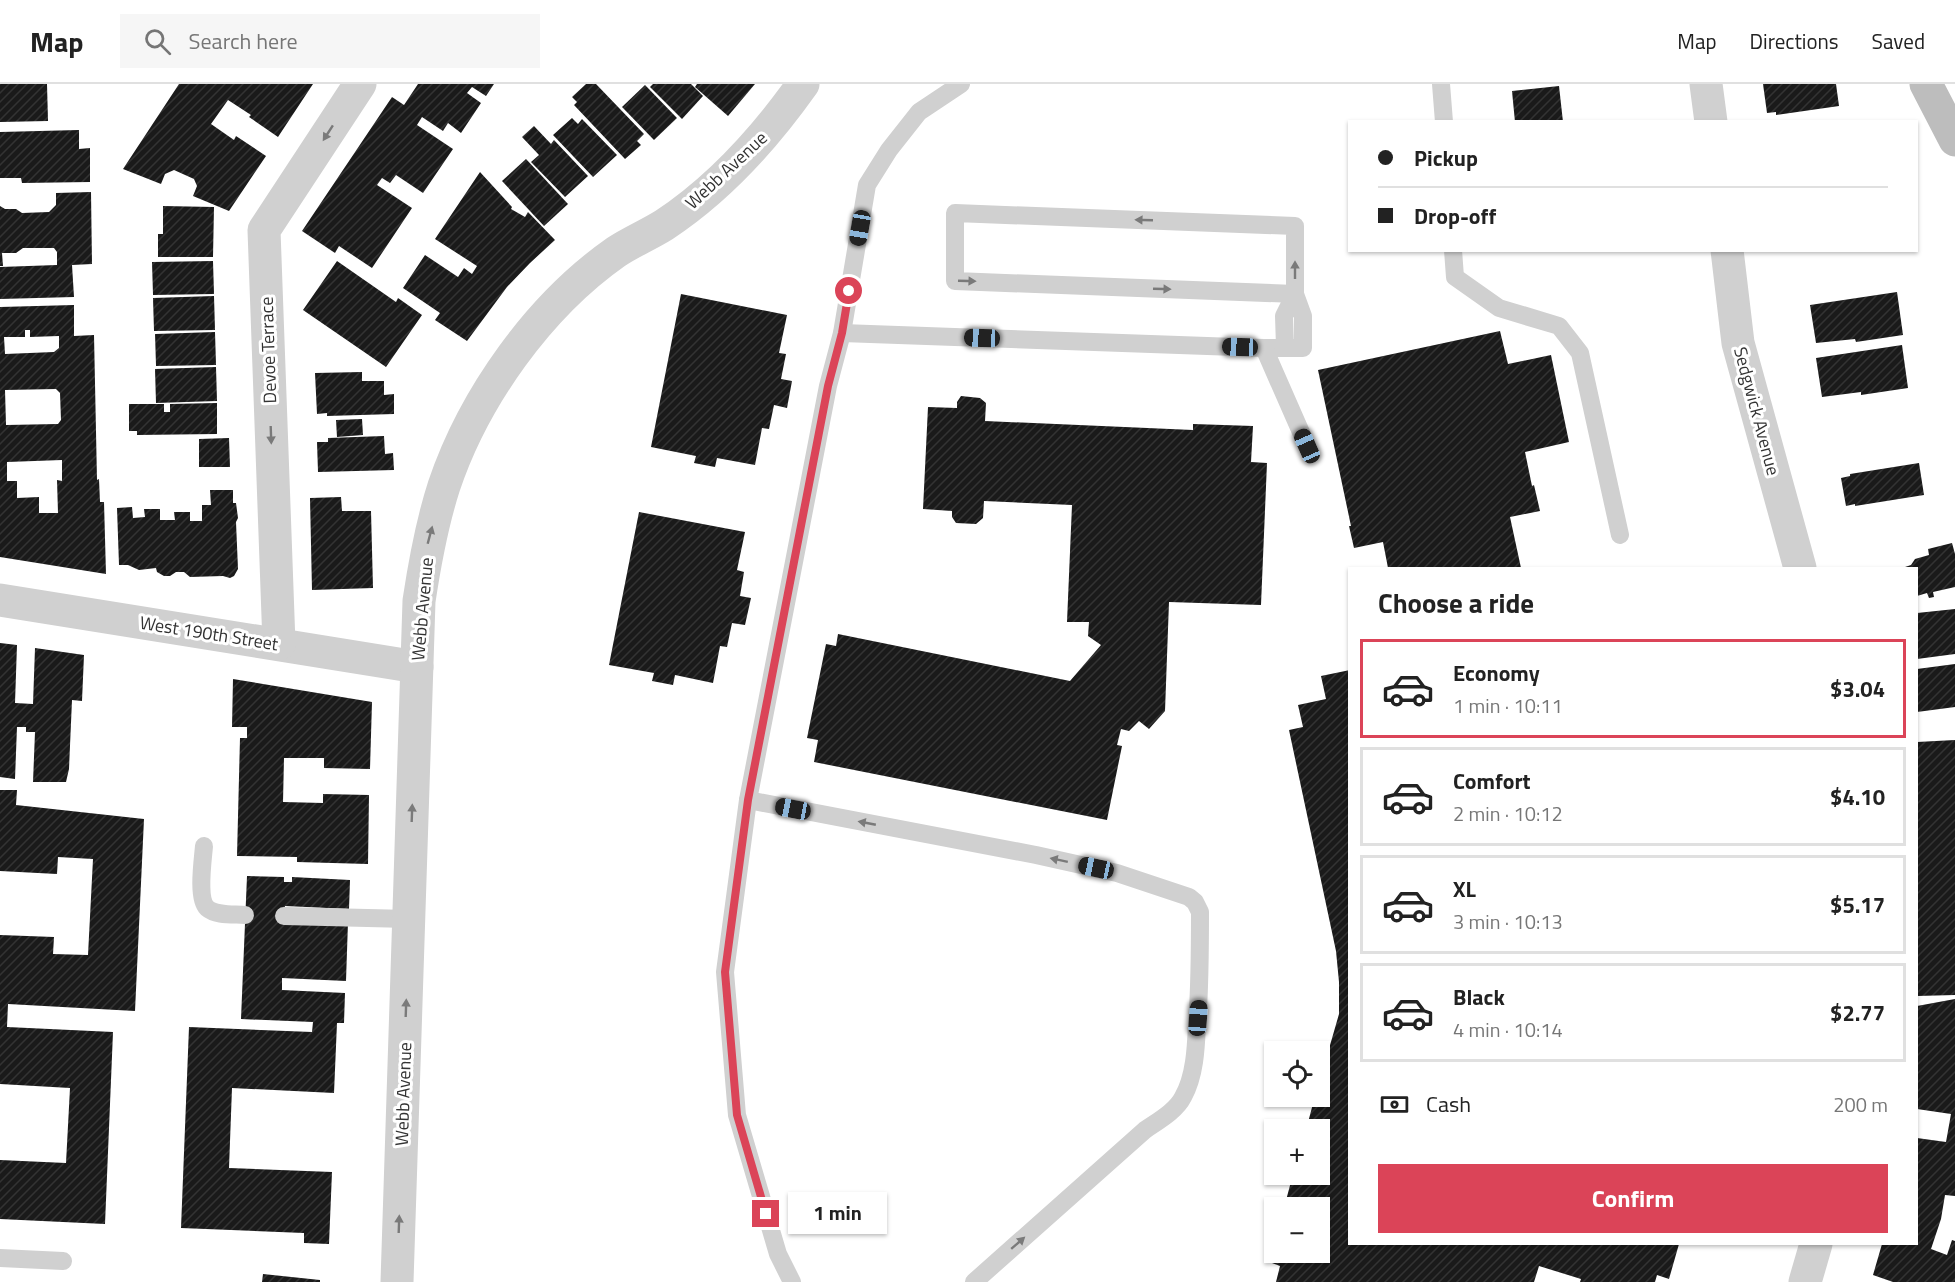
<!DOCTYPE html>
<html lang="en">
<head>
<meta charset="utf-8">
<style>
	:root { --surface:#fff; --page:#f6f6f6; --text:#222; --muted:#767676; --line:#e0e0e0; --accent:#db4458 }
	body { margin:0; font-family:"Titillium Web",sans-serif; background:var(--page); color:var(--text); height:100vh; display:flex; flex-direction:column; font-size:22px; white-space:nowrap }
	* { box-sizing:border-box; margin:0 }
	p { font-size:20px; color:var(--muted) }
	.icon { flex:none; width:33px; height:33px; fill:none; stroke:currentColor; stroke-width:2; stroke-linecap:round; stroke-linejoin:round }
	.map { position:relative; flex:1; overflow:hidden }
	.sheet { position:absolute; left:1348px; top:483px; width:570px; height:678px; display:flex; flex-direction:column; background:var(--surface); border-radius:0px; box-shadow:0 2px 4px #0004 }
	.sheet>* { flex:none }
	.guide { position:absolute; left:1348px; top:36px; width:570px; height:132px; border-radius:0px; box-shadow:0 2px 4px #0004; display:grid; align-content:center; height:132px; padding:0 30px; background:var(--surface) }
	.fabs { position:absolute; left:1264px; top:957px; display:grid; gap:12px }
	.fabs a { display:grid; place-items:center; width:66px; height:66px; border-radius:0px; background:var(--surface); box-shadow:0 2px 4px #0004; font-size:30px }
	.end { position:absolute; width:27px; height:27px; margin:-14px; border:8px solid #db4458; background:#fff; box-shadow:0 0 0 3px #fff }
	.from { border-radius:50% }
	.bubble { position:absolute; height:42px; border-radius:0px; background:var(--surface); box-shadow:0 2px 4px #0004; font-size:20px; font-weight:700; line-height:42px; text-align:center }
	.car { position:absolute; width:18px; height:36px; margin:-18px -9px; border-radius:8px; box-shadow:0 0 4px 2px #0007; background:linear-gradient(#222 24%,#8ab4d8 0 40%,#222 0 76%,#8ab4d8 0 86%,#222 0) }
	.guide b { display:flex; align-items:center; gap:21px; height:57px; font-size:22px }
	.guide b+b { border-top:2px solid var(--line) }
	.guide i { width:15px; height:15px; background:var(--text) }
	ul { padding:0; list-style:none }
	li { display:flex; align-items:center; gap:18px; height:99px; margin:0 12px 9px; padding:0 18px; border:3px solid var(--line); border-radius:0px }
	li div { flex:1 }
	li b { display:block; font-size:22px }
	li em { font-style:normal; font-weight:700 }
	li.on { border-color:var(--accent) }
	li>.icon { width:54px; height:54px; stroke-width:1.5 }
	h2 { padding:0 30px; font-size:27px; line-height:72px }
	.pay { display:flex; align-items:center; gap:15px; height:66px; padding:0 30px; font-size:22px }
	.pay p { margin-inline-start:auto }
	.action { display:flex; gap:12px; margin-top:auto; padding:12px 30px }
	.action a { flex:1; height:69px; border-radius:0px; background:var(--accent); color:#fff; font-size:24px; font-weight:700; line-height:69px; text-align:center }
	header { display:flex; align-items:center; gap:36px; box-sizing:border-box; height:84px; padding:0 30px; background:var(--surface); border-bottom:2px solid var(--line) }
	header strong { font-size:28px }
	nav { display:flex; gap:33px; margin-inline-start:auto; font-size:21px }
	.search { width:420px; height:54px; background:var(--page); display:flex; align-items:center; gap:15px; box-sizing:border-box; padding:0 21px; border-radius:0px; color:var(--muted); font-size:22px }
	.map>svg:first-child { display:block }
	.building { fill:url(#building-hatch); fill-rule:evenodd }
	.lines { fill:none; stroke-linecap:round; stroke-linejoin:round }
	.service { stroke:#d0d0d0; stroke-width:18 }
	.minor { stroke:#d0d0d0; stroke-width:33 }
	.tertiary { stroke:#d0d0d0; stroke-width:33 }
	.secondary { stroke:#bdbdbd; stroke-width:33 }
	.oneway { fill:#7a7a7a }
	.route { stroke:#db4458; stroke-width:8 }
	.labels { text-anchor:middle; dominant-baseline:central; stroke-width:6; stroke-linejoin:round; paint-order:stroke }
	.street-label { font-size:18px; fill:#333; stroke:#fff }
</style>
</head>
<body>
<header>
<strong>Map</strong>
<div class="search"><svg class="icon" aria-label="search" viewBox="0 0 24 24"><circle cx="10" cy="10" r="6"/><path d="M15 15l6 6"/></svg>Search here</div>
<nav><a>Map</a><a>Directions</a><a>Saved</a></nav>
</header>
<div class="map">
<svg width="1955" height="1198" viewBox="0 0 1955 1198">
	<defs>
		<pattern id="building-hatch" width="6" height="6" patternUnits="userSpaceOnUse" patternTransform="scale(1.5)"><rect width="6" height="6" fill="#1a1a1a"/><path d="M-1 1l2-2M0 6l6-6M5 7l2-2" fill="none" stroke="#333"/></pattern>
	</defs>
	<rect width="100%" height="100%" fill="#fff"/>
	<g class="building">
		<polygon points="0,0 47,0 48,37 0,38"/>
		<polygon points="179,0 313,0 278,53 249,33 251,31 228,16 211,40 234,56 236,52 266,72 229,127 193,112 197,102 194,95 174,86 165,90 161,100 123,85"/>
		<polygon points="418,0 494,0 486,12 472,3 467,9 481,19 461,49 448,39 443,47 422,33 417,41 453,65 423,109 396,91 390,99 382,94 377,101 412,124 372,184 339,162 335,169 302,147 392,13 404,21"/>
		<polygon points="586,0 596,0 644,50 637,57 641,61 625,75 574,21 577,18 572,13"/>
		<polygon points="653,0 691,0 703,12 682,35 650,3"/>
		<polygon points="697,0 755,0 728,32 695,3"/>
		<polygon points="1763,0 1836,0 1839,22 1776,31 1776,28 1767,29"/>
		<polygon points="645,1 677,34 654,56 622,23"/>
		<polygon points="1559,2 1563,38 1515,38 1512,7"/>
		<polygon points="572,34 578,40 582,35 617,71 593,93 553,51"/>
		<polygon points="534,42 551,60 554,56 588,92 565,113 531,78 539,71 522,53"/>
		<polygon points="79,46 79,65 90,64 90,98 22,99 21,94 0,94 0,48"/>
		<polygon points="526,75 568,120 544,142 502,97"/>
		<polygon points="480,88 512,123 511,125 525,133 528,128 555,156 530,179 507,203 467,257 435,236 440,229 403,204 425,171 458,193 464,184 472,190 477,182 435,155"/>
		<polygon points="91,108 92,180 72,181 74,213 0,215 0,183 57,181 57,168 54,164 23,164 16,169 2,169 3,182 0,182 0,122 5,125 16,125 22,129 49,128 56,121 56,109"/>
		<polygon points="163,122 214,123 213,173 158,173 158,150 163,150"/>
		<polygon points="213,177 214,210 153,211 152,178"/>
		<polygon points="337,177 396,218 398,214 422,231 386,283 303,226"/>
		<polygon points="1897,208 1903,251 1856,258 1855,255 1816,259 1810,221"/>
		<polygon points="681,210 787,231 779,269 786,270 781,295 792,297 787,324 774,321 769,345 762,344 755,381 717,374 715,383 694,379 696,372 651,363"/>
		<polygon points="214,212 215,246 154,247 153,214"/>
		<path d="M74,221V252L94,251L97,396L99,395L100,418H104L106,490L0,473V223ZM25,246H30V253L59,252V264L54,268L5,270L4,253H25ZM56,305L60,309L61,336L58,340L6,341L5,306ZM62,376V397L57,396L58,429H39V413L17,414V397H7V378Z"/>
		<polygon points="1500,247 1508,280 1551,271 1569,358 1525,368 1532,402 1534,401 1540,427 1510,433 1521,484 1388,484 1383,458 1354,464 1349,442 1351,442 1318,286"/>
		<polygon points="215,248 216,281 156,282 155,250"/>
		<polygon points="1902,261 1908,304 1861,311 1861,308 1822,313 1816,274"/>
		<polygon points="216,283 217,317 156,319 155,285"/>
		<polygon points="362,288 362,297 384,297 384,311 394,310 394,330 327,332 327,329 317,330 315,289"/>
		<polygon points="961,312 980,314 986,319 985,337 1193,346 1193,340 1253,342 1251,378 1267,379 1261,521 1169,518 1165,627 1149,645 1139,637 1129,647 1121,645 1117,661 1122,662 1107,736 814,678 818,656 807,654 826,560 836,562 838,550 1070,597 1101,561 1088,552 1089,538 1067,538 1072,421 984,417 983,434 976,440 956,439 952,433 952,427 923,425 928,323 957,324 957,318"/>
		<polygon points="217,319 217,350 137,351 137,347 129,347 129,320 164,320 164,328 170,328 170,320"/>
		<polygon points="362,335 363,351 337,353 336,336"/>
		<polygon points="384,352 385,370 393,369 394,386 318,388 317,358 328,358 328,354"/>
		<polygon points="229,354 230,383 199,383 199,355"/>
		<polygon points="1919,379 1924,411 1855,422 1855,420 1846,422 1841,394 1850,392 1850,390"/>
		<polygon points="210,406 233,406 233,419 236,419 238,434 236,438 238,485 234,492 230,494 223,492 190,493 184,488 176,488 170,492 164,492 157,488 156,484 139,486 128,481 119,481 117,424 132,423 133,434 145,433 144,425 160,425 160,436 175,436 174,428 190,428 190,437 202,437 202,421 211,421"/>
		<polygon points="341,413 342,427 371,427 373,504 312,506 310,414"/>
		<polygon points="639,428 745,448 737,486 744,488 740,512 751,514 745,541 732,539 727,563 720,562 713,599 675,591 673,601 652,597 654,589 609,581"/>
		<polygon points="1952,459 1955,470 1955,503 1933,508 1934,513 1929,514 1927,509 1917,512 1917,484 1902,484 1911,481 1915,475 1929,471 1928,465"/>
		<polygon points="1955,525 1955,570 1917,575 1917,529"/>
		<polygon points="0,559 17,561 15,619 33,620 35,564 84,571 82,617 72,616 69,685 66,698 33,698 35,648 26,648 26,643 17,643 15,695 0,693"/>
		<polygon points="1955,580 1955,623 1917,628 1917,585"/>
		<polygon points="1350,586 1350,1160 1679,1160 1669,1195 1657,1191 1655,1198 1580,1198 1581,1195 1539,1182 1534,1198 1276,1198 1280,1182 1269,1178 1274,1158 1275,1168 1320,1168 1320,1124 1284,1124 1293,1090 1320,1090 1320,1046 1306,1046 1315,1012 1320,1012 1320,996 1339,930 1339,898 1336,867 1289,646 1303,643 1298,621 1326,615 1321,592"/>
		<polygon points="233,595 372,618 370,685 324,684 324,674 284,674 283,718 323,719 323,710 369,711 368,780 297,778 297,773 237,772 240,654 247,654 247,643 232,643"/>
		<polygon points="1955,656 1955,911 1917,912 1917,658"/>
		<polygon points="0,706 17,706 16,721 144,735 135,927 8,920 7,943 113,948 105,1140 0,1135 0,1076 66,1079 70,1004 0,1000 0,851 54,853 53,870 88,871 93,775 58,773 57,790 0,787"/>
		<polygon points="247,792 284,793 284,798 292,798 292,793 350,796 349,825 285,822 284,835 348,838 346,897 282,894 282,906 345,909 344,939 337,939 334,1009 232,1004 229,1084 332,1088 329,1160 304,1159 304,1149 181,1144 189,943 312,948 313,938 241,935"/>
		<polygon points="1955,915 1955,1112 1945,1111 1941,1135 1931,1165 1947,1171 1952,1156 1955,1157 1955,1198 1893,1198 1873,1191 1882,1160 1917,1160 1917,1054 1946,1058 1951,1030 1917,1025 1917,922"/>
		<polygon points="263,1190 320,1196 320,1198 262,1198"/>
	</g>
	<g class="lines">
		<g class="service">
			<polyline points="1441,0 1444,38"/>
			<polyline points="1453,166 1455,193 1499,224 1559,242 1580,269 1620,451"/>
			<polyline points="842,249 1264,264 1303,264 1303,232 1295,210 1295,142 955,129 955,197 1295,210 1284,232 1285,263"/>
			<polyline points="1264,264 1307,362"/>
			<path d="M748,716L1036,771L1117,789L1189,813L1195,818L1200,828C1200,866 1200,903 1197,940C1196,963 1195,992 1183,1013C1176,1027 1158,1037 1145,1046L974,1198"/>
			<path d="M204,762C203,775 197,814 207,824C216,832 234,830 245,831"/>
			<polyline points="284,832 409,835"/>
			<polyline points="0,1174 63,1177"/>
			<polyline points="792,1198 778,1170 737,1031 725,888 748,716 828,302 842,249 867,101 889,66 919,28 961,0"/>
		</g>
		<g class="minor">
			<polyline points="0,516 417,583"/>
			<polyline points="279,560 264,146 360,0"/>
			<path d="M397,1198L419,517C425,477 432,439 444,402C474,313 539,222 616,168C631,158 648,151 664,141C720,104 764,55 803,0"/>
		</g>
		<g class="tertiary">
			<polyline points="1706,0 1711,38"/>
			<polyline points="1727,166 1738,259 1800,484"/>
			<polyline points="1805,1198 1816,1160"/>
		</g>
		<polyline class="secondary" points="1926,0 1955,56"/>
	</g>
	<defs><path id="oneway-solid" d="M-6-.8H1V-3.2L6.5 0L1 3.2V.8H-6Z" transform="scale(1.5)"/></defs>
	<g class="oneway">
		<use href="#oneway-solid" transform="translate(328 49) rotate(123)"/>
		<use href="#oneway-solid" transform="translate(1144 136) rotate(-178)"/>
		<use href="#oneway-solid" transform="translate(1295 186) rotate(-90)"/>
		<use href="#oneway-solid" transform="translate(967 197) rotate(2)"/>
		<use href="#oneway-solid" transform="translate(1162 205) rotate(2)"/>
		<use href="#oneway-solid" transform="translate(271 351) rotate(88)"/>
		<use href="#oneway-solid" transform="translate(430 451) rotate(-75)"/>
		<use href="#oneway-solid" transform="translate(412 729) rotate(-88)"/>
		<use href="#oneway-solid" transform="translate(867 739) rotate(-169)"/>
		<use href="#oneway-solid" transform="translate(1059 776) rotate(-168)"/>
		<use href="#oneway-solid" transform="translate(406 924) rotate(-88)"/>
		<use href="#oneway-solid" transform="translate(399 1140) rotate(-88)"/>
		<use href="#oneway-solid" transform="translate(1018 1159) rotate(-41)"/>
	</g>
	<g class="lines">
		<polyline class="route" points="766,1130 737,1031 725,888 748,716 828,302 842,249 849,207"/>
	</g>
	<g class="labels">
		<g class="street-label">
			<text transform="translate(726 86) rotate(-43)">Webb Avenue</text>
			<text transform="translate(268 266) rotate(-92)">Devoe Terrace</text>
			<text transform="translate(1757 327) rotate(75)">Sedgwick Avenue</text>
			<text transform="translate(422 525) rotate(-85)">Webb Avenue</text>
			<text transform="translate(209 549) rotate(9)">West 190th Street</text>
			<text transform="translate(403 1010) rotate(-88)">Webb Avenue</text>
		</g>
	</g>
</svg>
<div class="fabs">
<a><svg class="icon" aria-label="locate" viewBox="0 0 24 24"><circle cx="12" cy="12" r="6"/><path d="M12 2v4M12 18v4M2 12h4M18 12h4"/></svg></a>
<a>+</a>
<a>−</a>
</div>
<i class="end from" style="left:849px;top:207px"></i>
<i class="end" style="left:766px;top:1130px"></i>
<div class="bubble" style="left:788px;top:1108px;width:99px">1 min</div>
<i class="car" style="left:860px;top:144px;rotate:190deg"></i>
<i class="car" style="left:982px;top:254px;rotate:272deg"></i>
<i class="car" style="left:1240px;top:263px;rotate:272deg"></i>
<i class="car" style="left:1307px;top:362px;rotate:336deg"></i>
<i class="car" style="left:793px;top:725px;rotate:281deg"></i>
<i class="car" style="left:1096px;top:784px;rotate:282deg"></i>
<i class="car" style="left:1198px;top:934px;rotate:4deg"></i>
<div class="guide">
<b><i class="from"></i>Pickup</b>
<b><i></i>Drop-off</b>
</div>
<section class="sheet">
<h2>Choose a ride</h2>
<ul>
<li class="on"><svg class="icon" aria-label="car" viewBox="0 0 24 24"><path d="M5 17H2v-5l4-1 3-4h7l3 4 3 1v5h-3M9 17h6M6 11h13"/><circle cx="7" cy="17" r="2"/><circle cx="17" cy="17" r="2"/></svg><div><b>Economy</b><p>1 min · 10:11</p></div><em>$3.04</em></li>
<li><svg class="icon" aria-label="car" viewBox="0 0 24 24"><path d="M5 17H2v-5l4-1 3-4h7l3 4 3 1v5h-3M9 17h6M6 11h13"/><circle cx="7" cy="17" r="2"/><circle cx="17" cy="17" r="2"/></svg><div><b>Comfort</b><p>2 min · 10:12</p></div><em>$4.10</em></li>
<li><svg class="icon" aria-label="car" viewBox="0 0 24 24"><path d="M5 17H2v-5l4-1 3-4h7l3 4 3 1v5h-3M9 17h6M6 11h13"/><circle cx="7" cy="17" r="2"/><circle cx="17" cy="17" r="2"/></svg><div><b>XL</b><p>3 min · 10:13</p></div><em>$5.17</em></li>
<li><svg class="icon" aria-label="car" viewBox="0 0 24 24"><path d="M5 17H2v-5l4-1 3-4h7l3 4 3 1v5h-3M9 17h6M6 11h13"/><circle cx="7" cy="17" r="2"/><circle cx="17" cy="17" r="2"/></svg><div><b>Black</b><p>4 min · 10:14</p></div><em>$2.77</em></li>
</ul>
<div class="pay"><svg class="icon" aria-label="cash" viewBox="0 0 24 24"><path d="M3 7h18v10H3z"/><circle cx="12" cy="12" r="2"/></svg>Cash<p>200 m</p></div>
<div class="action"><a>Confirm</a></div>
</section>
</div>
</body>
</html>
